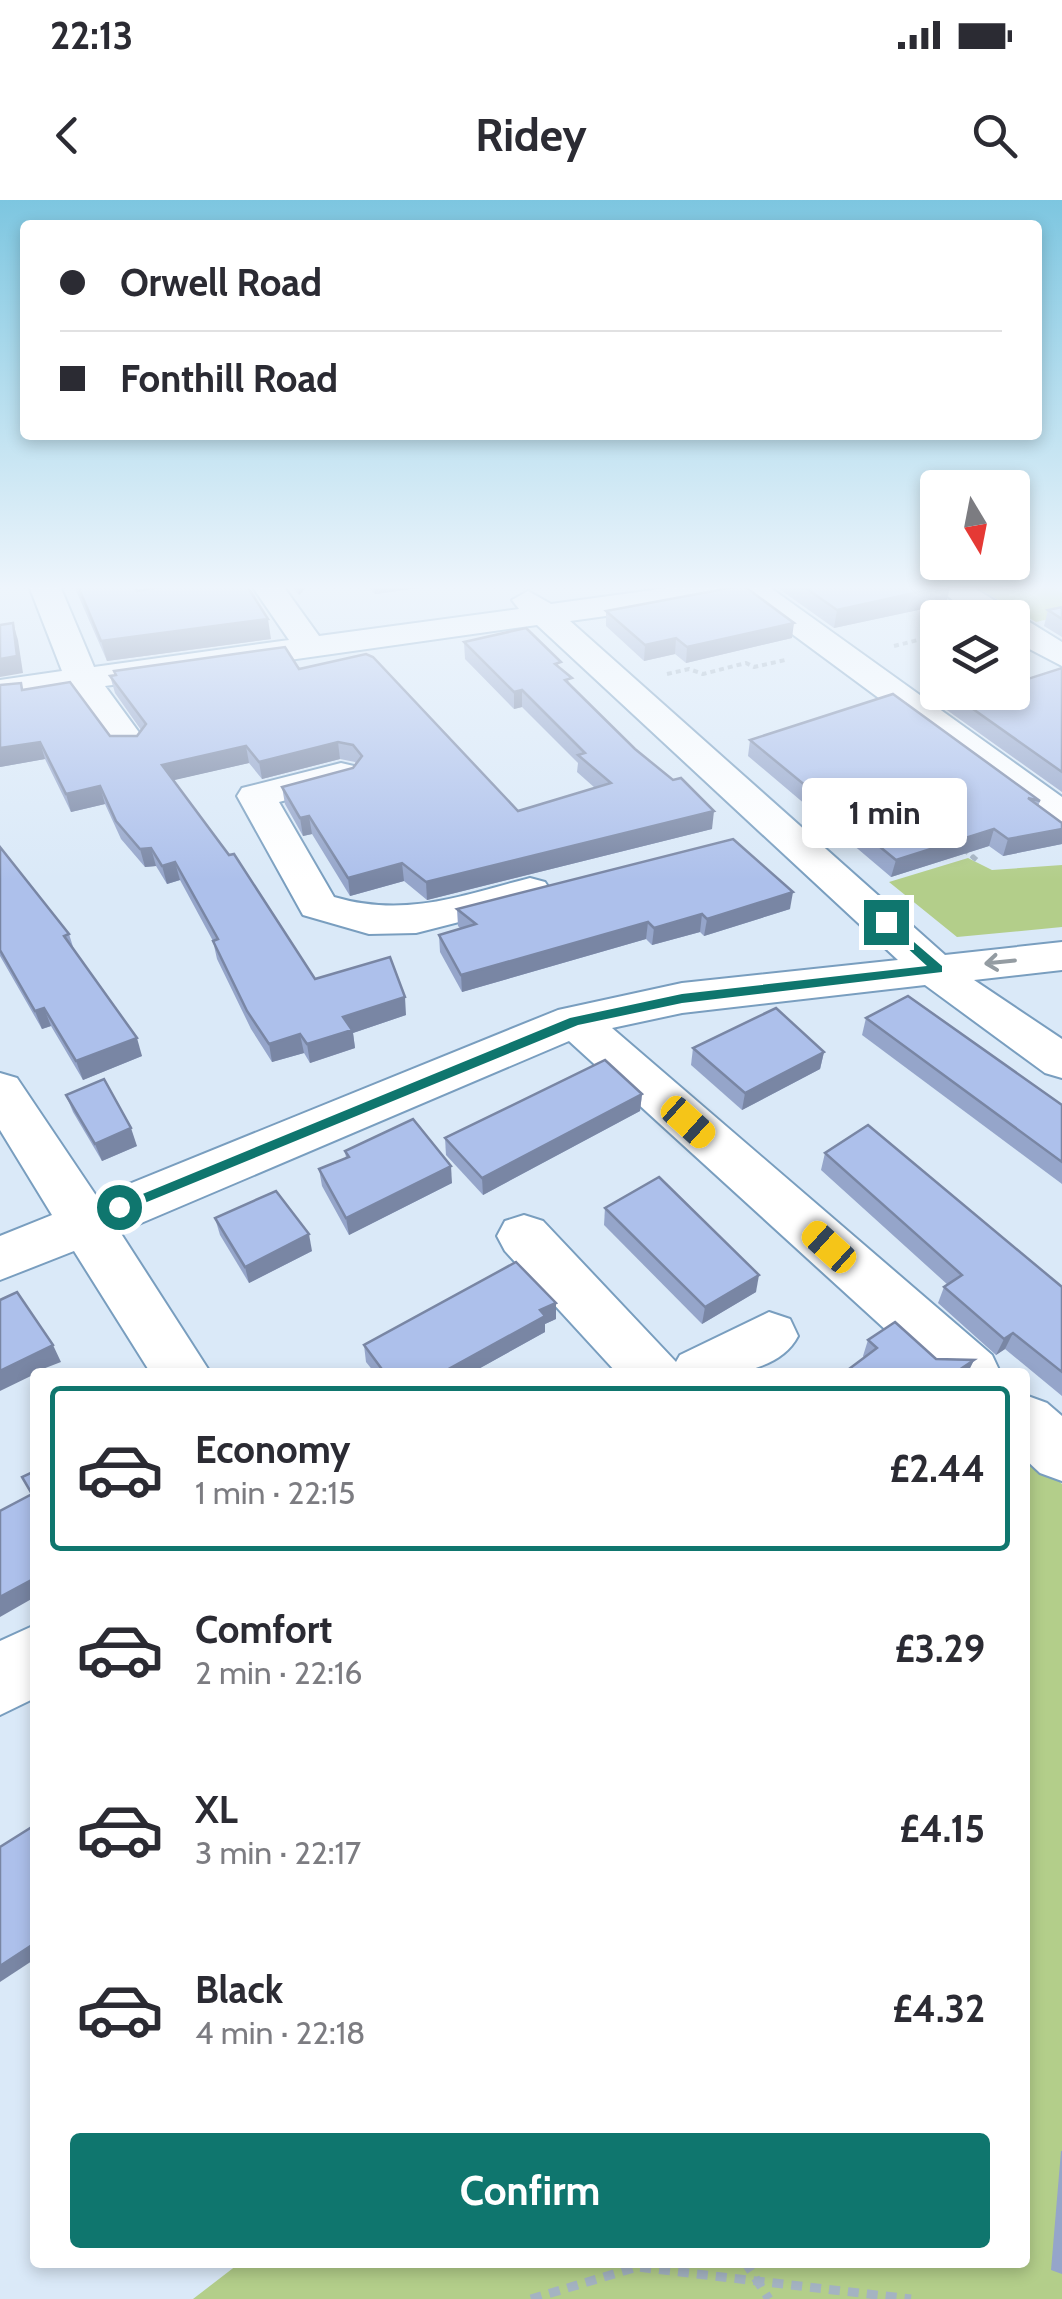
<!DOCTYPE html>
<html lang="en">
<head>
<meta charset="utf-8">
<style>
	:root { --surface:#fff; --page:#f2f2f3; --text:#2b2b33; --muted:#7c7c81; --line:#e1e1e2; --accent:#0f766e }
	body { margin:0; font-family:Cabin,sans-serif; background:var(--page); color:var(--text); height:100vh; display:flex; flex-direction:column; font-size:38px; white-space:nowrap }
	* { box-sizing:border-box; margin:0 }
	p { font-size:32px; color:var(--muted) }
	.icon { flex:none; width:55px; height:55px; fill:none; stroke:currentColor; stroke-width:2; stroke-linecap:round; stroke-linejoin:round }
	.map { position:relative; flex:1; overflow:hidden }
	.details { position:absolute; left:30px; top:1168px; width:1000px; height:900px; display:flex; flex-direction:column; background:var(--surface); border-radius:10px; box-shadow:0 5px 15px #0003 }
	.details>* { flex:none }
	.hud { position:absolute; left:20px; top:20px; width:1022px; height:220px; border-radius:10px; box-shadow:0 5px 15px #0003; display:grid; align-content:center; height:220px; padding:0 40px; background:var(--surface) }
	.needle { width:65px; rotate:170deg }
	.fabs { position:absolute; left:920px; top:270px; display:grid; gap:20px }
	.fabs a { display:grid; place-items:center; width:110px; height:110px; border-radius:10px; background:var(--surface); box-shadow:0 5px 15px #0003; font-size:50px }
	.end { position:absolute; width:45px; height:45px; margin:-22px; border:12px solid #0f766e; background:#fff; box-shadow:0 0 0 5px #fff }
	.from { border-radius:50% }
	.bubble { position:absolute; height:70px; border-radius:10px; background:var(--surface); box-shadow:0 5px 15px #0003; font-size:32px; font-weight:800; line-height:70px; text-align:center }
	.car { position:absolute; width:30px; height:60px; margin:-30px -15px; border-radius:12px; box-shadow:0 0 8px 2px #0007; background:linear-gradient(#f5c518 24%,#345 0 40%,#f5c518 0 76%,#345 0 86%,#f5c518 0) }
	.hud b { display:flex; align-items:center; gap:35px; height:95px; font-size:38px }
	.hud b+b { border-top:2px solid var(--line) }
	.hud i { width:25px; height:25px; background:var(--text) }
	ul { padding:18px 0 0; list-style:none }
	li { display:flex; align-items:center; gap:30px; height:165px; margin:0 20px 15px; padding:0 20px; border:5px solid transparent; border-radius:10px }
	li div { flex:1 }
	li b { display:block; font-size:38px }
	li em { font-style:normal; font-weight:800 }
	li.current { border-color:var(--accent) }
	li>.icon { width:90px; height:90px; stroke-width:1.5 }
	.action { display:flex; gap:20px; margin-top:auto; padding:20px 40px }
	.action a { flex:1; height:115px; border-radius:10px; background:var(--accent); color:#fff; font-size:40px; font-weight:800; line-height:115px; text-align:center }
	.status { display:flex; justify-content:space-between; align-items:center; height:70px; padding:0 50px; background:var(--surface); direction:ltr }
	.status svg { height:28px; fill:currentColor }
	header { display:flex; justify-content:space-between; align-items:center; height:130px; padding:0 40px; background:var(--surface); font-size:45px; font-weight:800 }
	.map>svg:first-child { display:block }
	.green { fill:#b3ce8a }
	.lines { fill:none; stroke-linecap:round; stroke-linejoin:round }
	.minor-casing { stroke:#799ebf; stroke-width:4 }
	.path-far2 { stroke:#a4b3c2; stroke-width:4; stroke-dasharray:5 4; stroke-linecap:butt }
	.path-far1 { stroke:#a4b3c2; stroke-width:5; stroke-dasharray:6 4; stroke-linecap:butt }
	.path { stroke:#a4b3c2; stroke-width:9; stroke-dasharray:11 8; stroke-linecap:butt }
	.minor { fill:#fff; fill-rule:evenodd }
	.wall { fill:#95a5ca }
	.shaded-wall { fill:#7986a4 }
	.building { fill:#adc0eb; stroke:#7986a4; stroke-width:2.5 }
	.oneway { stroke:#949ca2 }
	.route { fill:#0f766e }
</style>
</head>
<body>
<div class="status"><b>22:13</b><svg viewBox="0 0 49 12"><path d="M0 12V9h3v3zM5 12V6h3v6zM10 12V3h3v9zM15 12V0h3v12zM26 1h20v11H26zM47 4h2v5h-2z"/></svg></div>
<header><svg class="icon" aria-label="back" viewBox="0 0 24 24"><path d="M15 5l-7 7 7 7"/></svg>Ridey<svg class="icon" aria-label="search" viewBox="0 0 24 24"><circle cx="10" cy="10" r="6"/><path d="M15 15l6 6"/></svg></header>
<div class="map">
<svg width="1062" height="2099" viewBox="0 0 1062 2099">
	<rect width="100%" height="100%" fill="#dae9f8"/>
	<g class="green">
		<polygon points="975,386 1051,386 1062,393 1062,416 1036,422"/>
		<polygon points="968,658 992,670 1062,665 1062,727 957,737 889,682"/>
		<polygon points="1025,1250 1062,1284 1062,2099 193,2099 241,2062 1025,2062"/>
	</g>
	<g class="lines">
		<defs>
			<g id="minor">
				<polygon points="29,386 60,386 94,467 289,440 252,386 283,386 319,436 519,409 512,400 528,391 551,404 682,386 768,386 1062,597 1062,627 1048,623 742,397 570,421 945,755 1062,742 1062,770 974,780 1062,839 1062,878 1045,873 925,785 682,813 612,828 992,1155 1000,1172 932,1172 569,841 120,1032 210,1172 150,1172 74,1051 0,1080 0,1036 52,1015 0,930 0,873 17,878 97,997 558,810 682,783 898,760 537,425 105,486 146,542 141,550 115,550 73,490 0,500 0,480 62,471"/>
				<polygon points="934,386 971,386 1062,442 1062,466 1012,440 1012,418 977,418"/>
				<path d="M341,563L354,566L360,574L354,582L279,602L334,697C406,718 460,696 530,678L545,682L551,691L545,700L416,733L369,734L303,715L237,596L242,588Z"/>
				<path d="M524,1015L543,1021L676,1162L680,1155L769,1112L790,1119L798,1136C770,1190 669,1172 616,1172L505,1051L497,1036L505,1021Z"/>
				<polygon points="1025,1195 1047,1203 1062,1216 1062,1281 1040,1273 1025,1259"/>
				<polygon points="35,1425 35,1498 0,1515 0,1441"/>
			</g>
		</defs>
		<use href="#minor" class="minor-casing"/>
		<g class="path-far2">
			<polyline points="894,446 938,435"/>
			<polyline points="667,474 689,469 703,474 746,463 754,467 785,460"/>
			<polyline points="964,650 975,659"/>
		</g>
		<polyline class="path-far1" points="972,656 979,662"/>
		<g class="path">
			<polyline points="745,2062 769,2099"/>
			<polyline points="531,2099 637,2067 911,2099"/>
		</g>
		<use href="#minor" class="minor"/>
	</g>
	<g class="wall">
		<polygon points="74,386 135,386 137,391 271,439 107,461"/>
		<polygon points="291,386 308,386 299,395"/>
		<polygon points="366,386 434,386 375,394"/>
		<polygon points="775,386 950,386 946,404 834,428"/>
		<polygon points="1062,407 1062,437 1044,426 1048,410"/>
		<polygon points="606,411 792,438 686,463 675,454 644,461 606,426"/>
		<polygon points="464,442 561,469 572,487 712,629 427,700 404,681 350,696 312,634 303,636 285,604 282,587 353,568 356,564 355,562 340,559 262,579 249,563 173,580 315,779 406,815 353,833 355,848 310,863 304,853 272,862 251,829 217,759 213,741 180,680 167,684 156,666 145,667 121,639 105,604 71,612 45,559 0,567 21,483 23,489 110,536 137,536 141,530 115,493 110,476 299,469 518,611 595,588 577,572 578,563 522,507 514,509 465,459"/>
		<polygon points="1062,468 1062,592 930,498 934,481 938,480 938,492 1012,492"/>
		<polygon points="750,540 1040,601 1038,606 1062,644 1003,656 989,646 891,677 748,556"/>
		<polygon points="0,647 69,734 74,750 142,856 83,880 51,826 42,829 0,756"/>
		<polygon points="457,709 790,709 704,736 700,732 652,745 646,739 462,792 440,752 439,735 461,729 458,726"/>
		<polygon points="866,818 1062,905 1062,984 862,835"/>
		<polygon points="693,848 824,852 820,869 742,910 691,865"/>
		<polygon points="642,894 640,911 483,995 446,955 445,938"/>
		<polygon points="66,895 137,946 102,961 73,912"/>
		<polygon points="345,951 452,983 349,1035 322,986 319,969 346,958"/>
		<polygon points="825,953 1062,1087 1062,1196 1005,1149 996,1155 938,1103 944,1087 948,1085 821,970"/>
		<polygon points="605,1008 756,1092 702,1124 604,1025"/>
		<polygon points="215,1018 312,1051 249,1083 220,1035"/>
		<polygon points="556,1119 545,1124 545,1132 473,1172 374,1172 366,1162 364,1145"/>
		<polygon points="868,1140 936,1159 974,1160 968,1172 845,1172 864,1158 863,1156"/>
		<polygon points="1061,1951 1062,1951 1062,2074 1051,2070"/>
	</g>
	<g class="shaded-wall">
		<polygon points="298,386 308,386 299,395"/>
		<polygon points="374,386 434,386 375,394"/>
		<polygon points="946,386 950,386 946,404 834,428 837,410"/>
		<polygon points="268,419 271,439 107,461 101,441"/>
		<polygon points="13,423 18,440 23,473 0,477 0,459"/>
		<polygon points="794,423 792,438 686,463 687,447"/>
		<polygon points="676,438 675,454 644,461 645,445"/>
		<polygon points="522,490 522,507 514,509 514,492"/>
		<polygon points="40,542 45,559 0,567 0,548"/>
		<polygon points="338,542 340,559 262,579 259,562"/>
		<polygon points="246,546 249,563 166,582 162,565"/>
		<polygon points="100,586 105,604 71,612 66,594"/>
		<polygon points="714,611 712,629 427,700 426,682"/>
		<polygon points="309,616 312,634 303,636 300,618"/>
		<polygon points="994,629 989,646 891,677 896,660"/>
		<polygon points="1062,629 1062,644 1003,656 1008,639"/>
		<polygon points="151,648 156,666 145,667 140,649"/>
		<polygon points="175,662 180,680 167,684 162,666"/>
		<polygon points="402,663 404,681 350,696 348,678"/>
		<polygon points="793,692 790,709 704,736 707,719"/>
		<polygon points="702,714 700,732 652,745 654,728"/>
		<polygon points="648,722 646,739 462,792 461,775"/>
		<polygon points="405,797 406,815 353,833 355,848 310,863 307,844 343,817"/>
		<polygon points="44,808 51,826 42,829 35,811"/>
		<polygon points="300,834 304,853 272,862 269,844"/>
		<polygon points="137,838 142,856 83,880 76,861"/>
		<polygon points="824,852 820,869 742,910 745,893"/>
		<polygon points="642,894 640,911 483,995 482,978"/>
		<polygon points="131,928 137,946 102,961 95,944"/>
		<polygon points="451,966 452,983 349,1035 346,1018"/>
		<polygon points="309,1034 312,1051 249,1083 245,1067"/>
		<polygon points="759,1075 756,1092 702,1124 705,1107"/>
		<polygon points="556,1103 556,1119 545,1124 545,1132 473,1172 443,1172 540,1110"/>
		<polygon points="1013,1133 1005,1149 996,1155 1004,1139"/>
		<polygon points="53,1145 61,1162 35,1172 35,1174 0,1191 0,1171"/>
		<polygon points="974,1160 968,1172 956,1172"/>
		<polygon points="35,1378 35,1397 0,1417 0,1397"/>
		<polygon points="35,1743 35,1759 0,1782 0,1766"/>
	</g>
	<g class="building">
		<polygon points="78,386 135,386 137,391 165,386 247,386 268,419 101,441"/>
		<polygon points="740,386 744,386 794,423 687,447 676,438 645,445 606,411"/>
		<polygon points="803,386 946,386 837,410"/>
		<polygon points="1062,407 1062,419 1048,410"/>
		<polygon points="13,423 17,456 0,459 0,425"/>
		<polygon points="526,428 561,462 555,464 572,478 565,480 635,549 673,580 681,578 714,611 426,682 402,663 348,678 309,616 300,618 282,587 353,568 362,556 353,545 338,542 259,562 246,546 162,565 229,655 234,654 315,779 390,757 405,797 343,817 352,830 307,844 300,834 269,844 247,811 213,741 218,739 175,662 162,666 151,648 140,649 116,621 100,586 66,594 40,542 0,548 0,485 21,483 22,490 70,482 110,536 137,536 146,524 110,476 116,475 114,471 285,447 299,469 366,454 373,457 518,611 611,583 578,555 585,553 522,490 514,492 464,442"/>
		<polygon points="1062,468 1062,572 949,492 1012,492 1012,484"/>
		<polygon points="893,494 1040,601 1028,598 1062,623 1062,629 1008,639 994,629 896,660 750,540"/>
		<polygon points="733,639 793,692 707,719 702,714 654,728 648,722 461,775 439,735 476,724 457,709"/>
		<polygon points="0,647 69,734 64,736 137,838 76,861 44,808 35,811 0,750"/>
		<polygon points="908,796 1062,905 1062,962 866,818"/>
		<polygon points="776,808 824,852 745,893 693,848"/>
		<polygon points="605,860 642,894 482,978 445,938"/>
		<polygon points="104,879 131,928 95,944 66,895"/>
		<polygon points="413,919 451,966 346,1018 319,969 349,957 345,951"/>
		<polygon points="868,925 1062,1087 1062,1172 1013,1133 1004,1139 944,1087 962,1075 825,953"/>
		<polygon points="659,977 759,1075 705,1107 605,1008"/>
		<polygon points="276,991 309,1034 245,1067 215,1018"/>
		<polygon points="516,1062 556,1103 540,1110 545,1116 443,1172 384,1172 364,1145"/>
		<polygon points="17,1092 53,1145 0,1171 0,1100"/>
		<polygon points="895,1122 936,1159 974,1160 956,1172 845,1172 877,1148 868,1140"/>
		<polygon points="35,1271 35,1378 0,1397 0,1311 32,1294 22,1277"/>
		<polygon points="35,1625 35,1743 0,1766 0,1647"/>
	</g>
	<defs><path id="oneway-shaft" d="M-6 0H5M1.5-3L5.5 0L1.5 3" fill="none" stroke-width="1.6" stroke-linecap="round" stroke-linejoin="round" transform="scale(2.5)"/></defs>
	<use class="oneway" href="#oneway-shaft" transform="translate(1000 762) rotate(174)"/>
	<linearGradient id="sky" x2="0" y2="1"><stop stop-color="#7dc6e0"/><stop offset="0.57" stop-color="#eef5fc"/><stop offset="1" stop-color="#eef5fc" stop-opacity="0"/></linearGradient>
	<rect width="1062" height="680" fill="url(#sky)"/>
	<polygon class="route" points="886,718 942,766 942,772 682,803 578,825 125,1011 111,1007 570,818 682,794 927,766 881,724"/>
</svg>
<div class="fabs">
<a><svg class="needle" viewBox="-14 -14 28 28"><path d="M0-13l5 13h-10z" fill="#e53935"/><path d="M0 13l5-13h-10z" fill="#7c7c81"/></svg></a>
<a><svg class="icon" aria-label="layers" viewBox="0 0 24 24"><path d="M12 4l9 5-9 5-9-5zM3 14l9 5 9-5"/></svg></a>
</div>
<i class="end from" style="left:119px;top:1007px"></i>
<i class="end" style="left:886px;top:722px"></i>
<div class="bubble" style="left:802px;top:578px;width:165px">1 min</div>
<i class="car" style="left:688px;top:922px;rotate:132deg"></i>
<i class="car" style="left:829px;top:1047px;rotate:312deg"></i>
<div class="hud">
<b><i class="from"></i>Orwell Road</b>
<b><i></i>Fonthill Road</b>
</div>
<section class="details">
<ul>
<li class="current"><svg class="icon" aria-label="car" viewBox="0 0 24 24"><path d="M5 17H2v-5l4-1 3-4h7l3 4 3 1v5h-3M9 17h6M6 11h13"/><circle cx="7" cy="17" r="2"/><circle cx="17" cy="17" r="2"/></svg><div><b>Economy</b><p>1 min · 22:15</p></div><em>£2.44</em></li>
<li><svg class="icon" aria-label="car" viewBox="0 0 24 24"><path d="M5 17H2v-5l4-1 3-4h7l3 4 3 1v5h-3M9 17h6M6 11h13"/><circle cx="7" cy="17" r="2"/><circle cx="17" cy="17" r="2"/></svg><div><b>Comfort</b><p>2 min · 22:16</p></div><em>£3.29</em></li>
<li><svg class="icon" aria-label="car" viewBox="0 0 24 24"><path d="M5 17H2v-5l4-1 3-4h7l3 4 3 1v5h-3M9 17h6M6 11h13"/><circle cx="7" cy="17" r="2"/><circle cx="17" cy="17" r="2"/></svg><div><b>XL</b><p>3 min · 22:17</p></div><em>£4.15</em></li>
<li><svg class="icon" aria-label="car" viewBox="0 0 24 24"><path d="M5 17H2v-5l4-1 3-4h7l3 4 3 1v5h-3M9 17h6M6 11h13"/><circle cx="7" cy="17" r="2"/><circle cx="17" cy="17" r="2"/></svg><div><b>Black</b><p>4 min · 22:18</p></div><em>£4.32</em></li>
</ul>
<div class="action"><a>Confirm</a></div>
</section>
</div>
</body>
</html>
